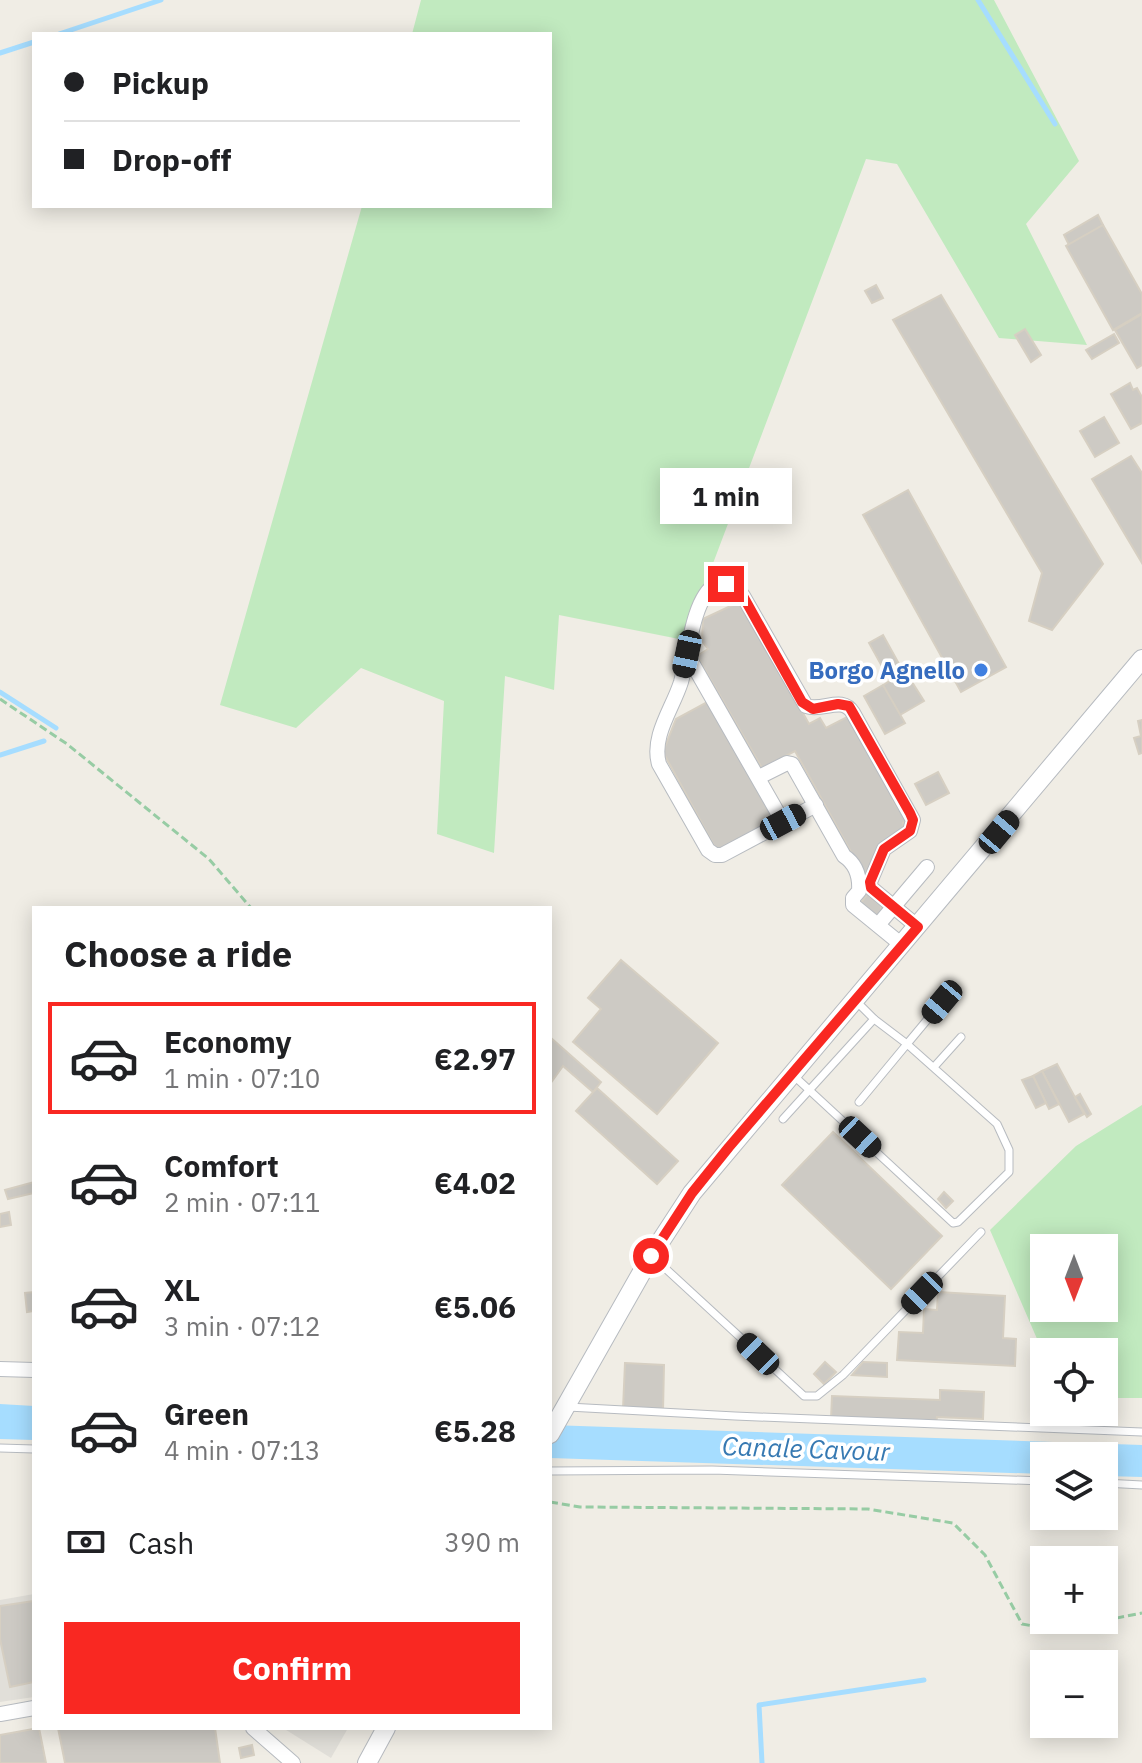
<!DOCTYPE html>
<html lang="en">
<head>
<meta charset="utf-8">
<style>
	:root { --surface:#fff; --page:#f6f6f6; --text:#202124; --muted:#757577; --line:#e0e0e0; --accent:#f92822 }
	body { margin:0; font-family:"IBM Plex Sans",sans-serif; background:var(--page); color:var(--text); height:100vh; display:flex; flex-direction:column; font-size:30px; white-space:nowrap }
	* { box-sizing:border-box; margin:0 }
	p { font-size:26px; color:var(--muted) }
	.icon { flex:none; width:44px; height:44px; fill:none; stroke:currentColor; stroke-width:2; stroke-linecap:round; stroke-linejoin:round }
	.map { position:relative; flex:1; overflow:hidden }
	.details { position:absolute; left:32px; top:906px; width:520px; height:824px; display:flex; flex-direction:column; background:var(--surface); border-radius:0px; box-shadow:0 4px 20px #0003 }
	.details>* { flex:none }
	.hud { position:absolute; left:32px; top:32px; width:520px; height:176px; border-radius:0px; box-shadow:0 4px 20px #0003; display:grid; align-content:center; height:176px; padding:0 32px; background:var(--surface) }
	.needle { width:52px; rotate:180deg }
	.buttons { position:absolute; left:1030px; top:1234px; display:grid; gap:16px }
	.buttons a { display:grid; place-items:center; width:88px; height:88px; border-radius:0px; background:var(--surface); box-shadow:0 4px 20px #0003; font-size:40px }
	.end { position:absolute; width:36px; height:36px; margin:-18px; border:10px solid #f92822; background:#fff; box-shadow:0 0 0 4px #fff }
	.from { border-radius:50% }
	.bubble { position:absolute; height:56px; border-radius:0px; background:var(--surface); box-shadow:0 4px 20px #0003; font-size:26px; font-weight:700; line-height:56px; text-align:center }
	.car { position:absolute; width:24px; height:48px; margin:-24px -12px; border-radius:10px; box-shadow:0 0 6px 2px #0007; background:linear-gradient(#222 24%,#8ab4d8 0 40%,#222 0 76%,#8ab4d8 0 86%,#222 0) }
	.hud b { display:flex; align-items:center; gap:28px; height:76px; font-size:30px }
	.hud b+b { border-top:2px solid var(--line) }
	.hud i { width:20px; height:20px; background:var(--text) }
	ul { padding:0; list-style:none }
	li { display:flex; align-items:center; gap:24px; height:112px; margin:0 16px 12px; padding:0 16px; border:4px solid transparent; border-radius:0px }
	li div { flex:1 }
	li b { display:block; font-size:30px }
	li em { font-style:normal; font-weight:700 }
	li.on { border-color:var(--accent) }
	li>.icon { width:72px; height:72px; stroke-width:1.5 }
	h2 { padding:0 32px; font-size:36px; line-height:96px }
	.pay { display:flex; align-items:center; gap:20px; height:88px; padding:0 32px; font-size:30px }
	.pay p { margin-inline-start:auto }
	.action { display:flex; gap:16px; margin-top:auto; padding:16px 32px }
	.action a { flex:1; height:92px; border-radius:0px; background:var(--accent); color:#fff; font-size:32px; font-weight:700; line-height:92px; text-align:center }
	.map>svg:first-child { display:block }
	.industrial { fill:#e1dfd9 }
	.green { fill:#c1eabf; fill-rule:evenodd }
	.water { fill:#a6ddff }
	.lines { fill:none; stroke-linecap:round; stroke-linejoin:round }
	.stream { stroke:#a6ddff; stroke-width:5 }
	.building { fill:#cdcac4; stroke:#d6cfc2; stroke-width:2 }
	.service-casing { stroke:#b7bbc0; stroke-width:9 }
	.minor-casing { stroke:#b7bbc0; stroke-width:16 }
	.tertiary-casing { stroke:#b7bbc0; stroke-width:20 }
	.path { stroke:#97cca4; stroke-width:3; stroke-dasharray:8 4; stroke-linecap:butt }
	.service { stroke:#fff; stroke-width:7 }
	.minor { stroke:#fff; stroke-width:14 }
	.tertiary { stroke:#fff; stroke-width:18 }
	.route { stroke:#f92822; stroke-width:10 }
	.shop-dot { fill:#3f7fe0; stroke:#fff; stroke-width:3 }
	.labels { text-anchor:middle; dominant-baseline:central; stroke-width:7; stroke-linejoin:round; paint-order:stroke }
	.shop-label { font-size:24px; font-weight:bold; fill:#366cbe; stroke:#fff; text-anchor:end }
	.water-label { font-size:26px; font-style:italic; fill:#3679b2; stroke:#fff }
</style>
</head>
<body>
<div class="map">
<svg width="1142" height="1763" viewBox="0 0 1142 1763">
	<rect width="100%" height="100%" fill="#f0ede5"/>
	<g class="industrial">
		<polygon points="34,1594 34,1697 0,1702 0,1600"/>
		<polygon points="283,1728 348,1728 331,1758"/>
	</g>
	<g class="green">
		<polygon points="421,0 994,0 1079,161 1026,224 1087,345 999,338 897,164 866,159 684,640 559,615 554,690 505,676 494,853 437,834 444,701 361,668 296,728 220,705 362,206 550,206 550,34 412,34"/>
		<path d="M1142,1105V1398H1104V1352H1044V1355L990,1230L1076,1146ZM1044,1248H1104V1308H1044Z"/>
	</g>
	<g class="water">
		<polygon points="0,1404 34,1406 34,1440 0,1439"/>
		<polygon points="550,1425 1142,1445 1142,1477 1104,1476 1104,1456 1044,1456 1044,1474 550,1458"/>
	</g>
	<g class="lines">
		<g class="stream">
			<polyline points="978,0 1055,124"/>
			<polyline points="59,34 161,0"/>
			<polyline points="0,53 34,42"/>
			<polyline points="0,692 56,728"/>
			<polyline points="0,755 44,741"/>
			<polyline points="762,1763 759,1705 924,1680"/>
		</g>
	</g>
	<g class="building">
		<polygon points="1098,215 1103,225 1069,245 1064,235"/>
		<polygon points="1103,225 1142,294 1142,313 1113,330 1066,246"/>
		<polygon points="876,285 883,298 872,303 865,291"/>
		<polygon points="941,295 1103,564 1052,630 1029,621 1042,573 893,320"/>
		<polygon points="1142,314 1142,365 1137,368 1115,330"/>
		<polygon points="1025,329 1041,355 1031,362 1015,335"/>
		<polygon points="1114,334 1119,343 1092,359 1086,350"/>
		<polygon points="1130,383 1133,390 1137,388 1142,397 1142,423 1131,429 1111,394"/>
		<polygon points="1104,417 1119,443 1095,457 1080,431"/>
		<polygon points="1131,456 1142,473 1142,563 1092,479"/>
		<polygon points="908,490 1006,667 961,692 863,515"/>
		<polygon points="741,601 809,724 820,718 826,728 849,716 898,797 893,801 906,820 903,823 904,831 866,879 795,751 762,768 697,656 708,649 702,641 703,619"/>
		<polygon points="883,635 903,671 889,679 869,643"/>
		<polygon points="905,671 924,701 900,715 882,686"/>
		<polygon points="883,685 905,723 885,734 864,696"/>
		<polygon points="709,701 774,820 717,851 663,752 676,719"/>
		<polygon points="1142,720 1142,753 1139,754 1134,738 1141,736 1138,721"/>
		<polygon points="938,772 949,793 926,805 915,784"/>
		<polygon points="865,879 868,895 881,906 881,910 877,915 873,916 860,904 866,896"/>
		<polygon points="621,960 718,1043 657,1114 573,1042 601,1009 588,998"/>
		<polygon points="551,1038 601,1082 593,1092 563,1066 550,1084"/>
		<polygon points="1057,1064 1084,1114 1069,1122 1042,1071"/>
		<polygon points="1042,1071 1059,1104 1049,1109 1033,1076"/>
		<polygon points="1033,1076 1046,1103 1036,1108 1022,1080"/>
		<polygon points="597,1088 678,1161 657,1184 576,1111"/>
		<polygon points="1080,1094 1091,1114 1087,1117 1075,1097"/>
		<polygon points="833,1132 942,1236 891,1289 782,1185"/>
		<polygon points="34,1182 34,1193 8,1199 5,1190"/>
		<polygon points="944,1192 953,1201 946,1208 938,1199"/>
		<polygon points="9,1212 11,1225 0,1227 0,1214"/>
		<polygon points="34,1292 34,1311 27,1312 25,1293"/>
		<polygon points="938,1292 1005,1296 1003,1338 1016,1339 1015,1366 897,1360 899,1332 923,1333 924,1309 937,1310"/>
		<polygon points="825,1362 836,1372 824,1384 814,1374"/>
		<polygon points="863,1362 887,1363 887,1377 852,1375"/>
		<polygon points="625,1363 664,1365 663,1411 623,1409"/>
		<polygon points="940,1390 984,1392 983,1419 937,1417 936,1423 831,1419 832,1396 940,1400"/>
		<polygon points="34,1601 34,1682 10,1687 0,1639 0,1606"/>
		<polygon points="39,1728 46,1763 0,1763 0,1735"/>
		<polygon points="58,1728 215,1728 220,1763 65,1763"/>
		<polygon points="252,1745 254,1755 241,1758 239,1748"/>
	</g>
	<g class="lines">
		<defs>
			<g id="service">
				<polyline points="874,1019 907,1044 942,1002"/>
				<polyline points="934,1067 961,1037"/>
				<polyline points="793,1075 953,1223 958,1222 1009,1172 1009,1150 997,1124 907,1044 859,1102"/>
				<polyline points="783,1119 874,1019 855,1000"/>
				<polyline points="653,1257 804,1396 817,1396 843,1375 981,1232"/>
				<polyline points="568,1407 735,1416 1142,1432"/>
				<polyline points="0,1448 34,1449"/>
				<polyline points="550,1471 712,1470 1044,1481"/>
				<polyline points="1104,1483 1142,1485"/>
			</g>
			<g id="minor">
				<polyline points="687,654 783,822"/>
				<path d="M759,777L787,763L792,764L844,856C856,864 860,877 859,891L853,898V905L902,945"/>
				<path d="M816,805L722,855H715L708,850L659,764C651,736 673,708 681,682C688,657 692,598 716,584L736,587L743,596L806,706C823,712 842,695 853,713L913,820L910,831L884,849L870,882L871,888L918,927"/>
				<polyline points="878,925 927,867"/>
				<polyline points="0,1369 34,1370"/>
				<polyline points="0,1714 34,1708"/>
				<polyline points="253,1728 293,1763"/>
			</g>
			<g id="tertiary">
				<polyline points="550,1434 651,1256 692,1193 1142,659"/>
				<polyline points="367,1763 386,1728"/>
			</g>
		</defs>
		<use href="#service" class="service-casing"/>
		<use href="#minor" class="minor-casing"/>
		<use href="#tertiary" class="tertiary-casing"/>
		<g class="path">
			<polyline points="0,699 67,744 209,859 251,908"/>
			<polyline points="550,1502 580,1507 868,1509 953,1523 985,1555 1022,1624 1056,1630 1142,1613"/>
		</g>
		<use href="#service" class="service"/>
		<use href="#minor" class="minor"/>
		<use href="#tertiary" class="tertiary"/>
	</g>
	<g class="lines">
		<polyline class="route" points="651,1256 692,1193 729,1147 918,927 871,888 870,882 884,849 910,831 913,820 910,813 849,706 838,704 813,709 802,702 743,596 736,587 726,584"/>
	</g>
	<circle class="shop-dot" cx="981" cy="670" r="8"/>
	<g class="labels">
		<g class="shop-label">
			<text x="965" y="670">Borgo Agnello</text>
		</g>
		<g class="water-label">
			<text transform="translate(806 1448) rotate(2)">Canale Cavour</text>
		</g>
	</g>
</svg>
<div class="buttons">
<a><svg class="needle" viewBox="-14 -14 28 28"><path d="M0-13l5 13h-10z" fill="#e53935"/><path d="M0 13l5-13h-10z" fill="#757577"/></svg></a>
<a><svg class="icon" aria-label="locate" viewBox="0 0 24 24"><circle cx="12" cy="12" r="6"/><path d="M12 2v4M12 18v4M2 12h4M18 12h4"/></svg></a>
<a><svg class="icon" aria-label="layers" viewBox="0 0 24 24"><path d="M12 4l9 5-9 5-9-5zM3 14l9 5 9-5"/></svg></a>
<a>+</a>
<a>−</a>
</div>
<i class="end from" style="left:651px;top:1256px"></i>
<i class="end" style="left:726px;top:584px"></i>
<div class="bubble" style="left:660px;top:468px;width:132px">1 min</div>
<i class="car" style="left:687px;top:654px;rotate:192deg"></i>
<i class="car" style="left:783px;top:822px;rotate:62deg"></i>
<i class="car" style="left:999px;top:832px;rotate:40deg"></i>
<i class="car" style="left:942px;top:1002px;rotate:220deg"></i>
<i class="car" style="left:860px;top:1137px;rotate:133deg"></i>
<i class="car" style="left:922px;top:1293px;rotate:224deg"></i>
<i class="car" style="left:758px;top:1354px;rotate:314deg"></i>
<div class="hud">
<b><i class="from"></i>Pickup</b>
<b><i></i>Drop-off</b>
</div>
<section class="details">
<h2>Choose a ride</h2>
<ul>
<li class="on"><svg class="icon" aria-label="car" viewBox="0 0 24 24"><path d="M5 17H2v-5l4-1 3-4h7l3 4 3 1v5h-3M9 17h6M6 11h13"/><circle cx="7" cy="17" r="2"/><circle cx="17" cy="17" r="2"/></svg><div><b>Economy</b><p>1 min · 07:10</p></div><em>€2.97</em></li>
<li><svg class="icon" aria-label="car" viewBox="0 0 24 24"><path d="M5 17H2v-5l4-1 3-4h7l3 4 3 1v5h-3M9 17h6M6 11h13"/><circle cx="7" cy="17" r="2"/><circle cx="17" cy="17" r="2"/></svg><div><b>Comfort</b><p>2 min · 07:11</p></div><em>€4.02</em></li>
<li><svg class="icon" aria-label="car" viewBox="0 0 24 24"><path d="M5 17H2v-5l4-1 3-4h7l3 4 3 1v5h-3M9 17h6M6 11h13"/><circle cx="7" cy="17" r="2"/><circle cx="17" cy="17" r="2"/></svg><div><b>XL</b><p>3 min · 07:12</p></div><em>€5.06</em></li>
<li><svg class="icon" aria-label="car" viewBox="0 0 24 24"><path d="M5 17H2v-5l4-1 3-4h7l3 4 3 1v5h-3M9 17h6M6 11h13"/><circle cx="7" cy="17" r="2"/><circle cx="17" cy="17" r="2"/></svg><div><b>Green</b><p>4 min · 07:13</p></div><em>€5.28</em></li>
</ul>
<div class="pay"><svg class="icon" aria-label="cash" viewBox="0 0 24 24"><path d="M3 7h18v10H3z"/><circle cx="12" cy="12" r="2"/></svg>Cash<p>390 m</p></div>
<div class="action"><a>Confirm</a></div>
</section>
</div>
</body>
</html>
